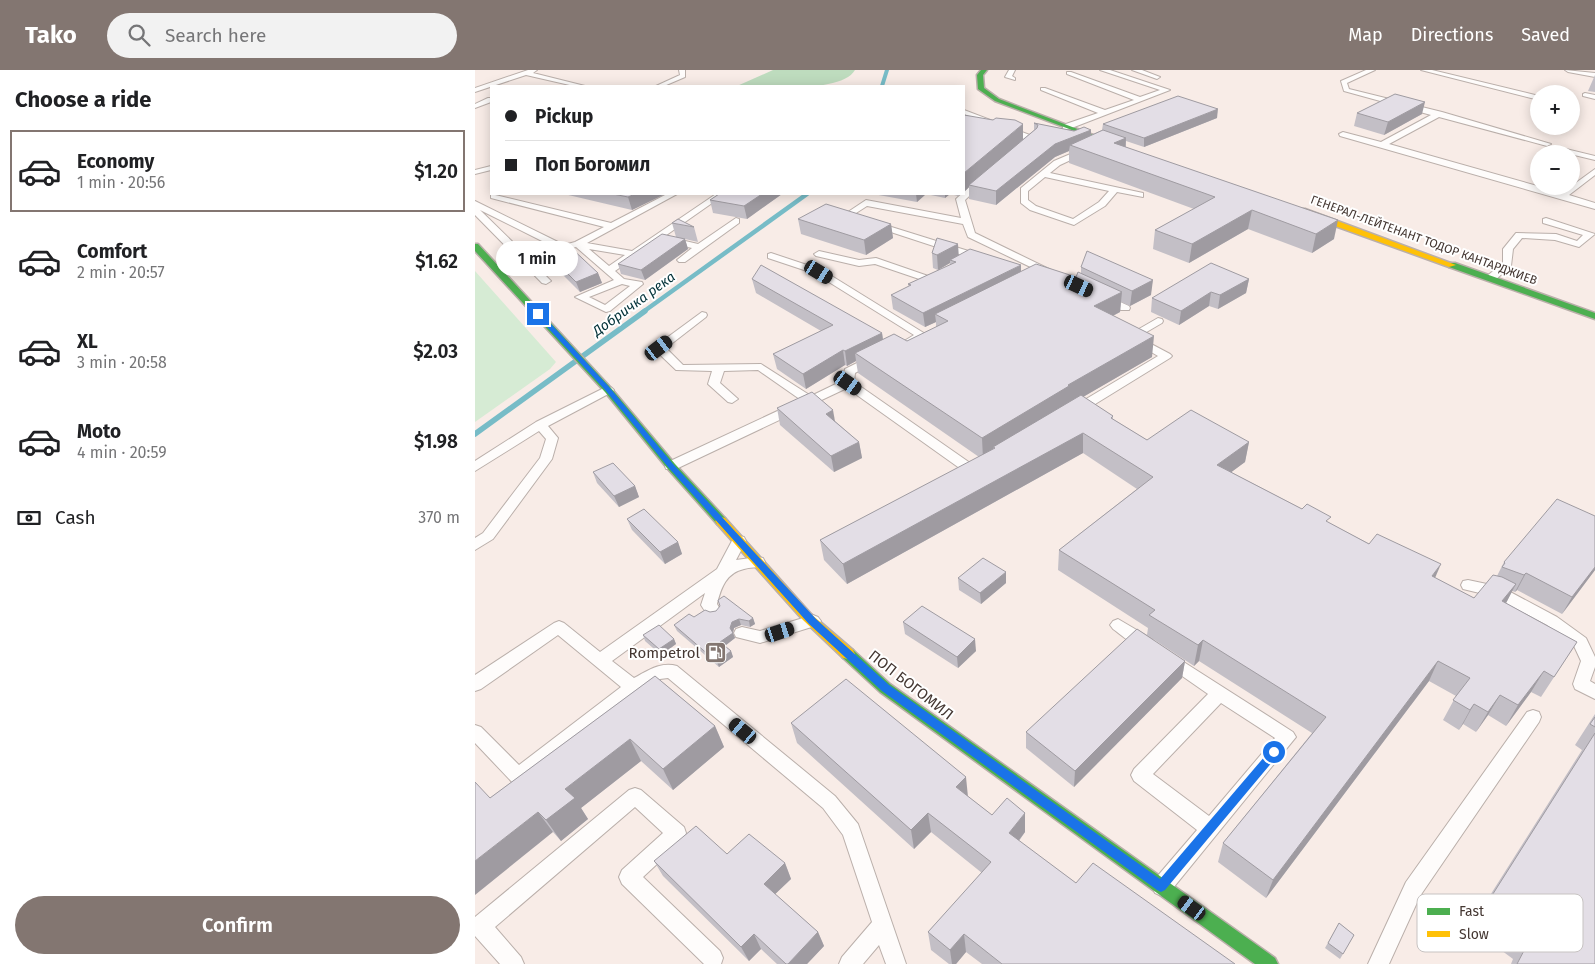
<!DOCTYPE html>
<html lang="en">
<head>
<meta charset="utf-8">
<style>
	:root { --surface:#fff; --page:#f2f2f2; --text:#202124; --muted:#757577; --line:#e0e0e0; --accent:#837671 }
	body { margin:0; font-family:"Fira Sans",sans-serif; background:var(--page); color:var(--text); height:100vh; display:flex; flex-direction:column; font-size:19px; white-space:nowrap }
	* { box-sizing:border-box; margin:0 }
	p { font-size:16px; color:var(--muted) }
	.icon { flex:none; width:28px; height:28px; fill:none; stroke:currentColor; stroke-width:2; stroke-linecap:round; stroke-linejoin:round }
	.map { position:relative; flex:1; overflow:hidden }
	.details { display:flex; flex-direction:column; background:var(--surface); width:475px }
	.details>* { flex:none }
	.guide { position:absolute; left:15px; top:15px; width:475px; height:110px; border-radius:0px; box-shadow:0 2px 12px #0003; display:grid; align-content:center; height:110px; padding:0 15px; background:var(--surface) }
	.fabs { position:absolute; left:1055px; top:15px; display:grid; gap:10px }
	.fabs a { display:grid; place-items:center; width:50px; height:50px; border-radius:50%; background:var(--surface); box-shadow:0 2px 12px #0003; font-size:25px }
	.end { position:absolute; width:22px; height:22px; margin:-11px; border:6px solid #1a73e8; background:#fff; box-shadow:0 0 0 2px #fff }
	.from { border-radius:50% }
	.bubble { position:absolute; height:35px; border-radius:18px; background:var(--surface); box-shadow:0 2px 12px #0003; font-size:16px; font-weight:600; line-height:35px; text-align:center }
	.car { position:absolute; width:15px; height:30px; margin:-15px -8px; border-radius:6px; box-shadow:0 0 4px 1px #0007; background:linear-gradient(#222 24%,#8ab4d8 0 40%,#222 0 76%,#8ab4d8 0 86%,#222 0) }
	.guide b { display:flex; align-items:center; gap:18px; height:48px; font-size:19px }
	.guide b+b { border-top:1px solid var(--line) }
	.guide i { width:12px; height:12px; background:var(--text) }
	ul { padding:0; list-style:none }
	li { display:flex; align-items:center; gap:15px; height:82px; margin:0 10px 8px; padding:0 5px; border:2px solid transparent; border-radius:0px }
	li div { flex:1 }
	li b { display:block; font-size:19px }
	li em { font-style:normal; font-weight:600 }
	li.current { border-color:var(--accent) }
	li>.icon { width:45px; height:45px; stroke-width:1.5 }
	h2 { padding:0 15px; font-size:22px; line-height:60px }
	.pay { display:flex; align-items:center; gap:12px; height:55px; padding:0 15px; font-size:19px }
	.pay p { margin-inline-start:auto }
	.cta { display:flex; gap:10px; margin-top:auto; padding:10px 15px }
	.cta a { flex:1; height:58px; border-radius:30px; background:var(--accent); color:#fff; font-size:20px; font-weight:600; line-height:58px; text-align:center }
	header { display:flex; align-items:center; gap:30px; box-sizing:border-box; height:70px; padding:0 25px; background:var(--accent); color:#fff }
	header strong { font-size:24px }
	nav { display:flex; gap:28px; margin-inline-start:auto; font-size:18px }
	.search { width:350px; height:45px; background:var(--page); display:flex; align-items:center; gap:12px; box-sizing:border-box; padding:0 18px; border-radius:28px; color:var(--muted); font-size:19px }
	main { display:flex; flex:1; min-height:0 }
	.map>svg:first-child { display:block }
	.green { fill:#d6ebd4 }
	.forest { fill:#bedcbe }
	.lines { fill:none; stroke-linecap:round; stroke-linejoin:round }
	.stream-far2 { stroke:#77bcc7; stroke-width:4 }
	.stream-far1 { stroke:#77bcc7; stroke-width:4.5 }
	.stream { stroke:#77bcc7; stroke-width:5.5 }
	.lane-casing { stroke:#baafaa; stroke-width:2 }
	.fast-casing { stroke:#baafaa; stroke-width:3 }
	.slow-casing { stroke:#baafaa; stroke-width:3 }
	.lane { fill:#fefcfb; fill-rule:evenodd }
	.fast { fill:#4caf50; fill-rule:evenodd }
	.slow { fill:#ffc107; fill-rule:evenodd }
	.wall { fill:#c3bfc6 }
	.shaded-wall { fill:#9f9ba1 }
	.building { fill:#e3dee6; stroke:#9f9ba1 }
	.route { fill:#1a73e8 }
	.labels { text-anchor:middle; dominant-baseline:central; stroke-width:4; stroke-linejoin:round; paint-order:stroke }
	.far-street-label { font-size:12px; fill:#443732; stroke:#fff }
	.far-water-label { font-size:14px; font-style:italic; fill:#003037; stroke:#fff }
	.poi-label { font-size:15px; fill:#443732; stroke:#fff; text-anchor:end }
	.street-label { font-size:15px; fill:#443732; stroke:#fff }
	.key { fill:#fff; stroke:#c7c3c2; stroke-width:1 }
	.key-label { font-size:14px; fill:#443732 }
</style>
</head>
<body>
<header>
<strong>Tako</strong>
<div class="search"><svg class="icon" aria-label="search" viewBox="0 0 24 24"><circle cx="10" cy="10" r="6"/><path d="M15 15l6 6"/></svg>Search here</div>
<nav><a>Map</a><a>Directions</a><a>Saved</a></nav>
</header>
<main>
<section class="details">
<h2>Choose a ride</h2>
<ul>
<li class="current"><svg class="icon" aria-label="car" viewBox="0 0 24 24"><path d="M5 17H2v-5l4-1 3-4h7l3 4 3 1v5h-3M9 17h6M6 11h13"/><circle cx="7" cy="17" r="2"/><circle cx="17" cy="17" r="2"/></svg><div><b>Economy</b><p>1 min · 20:56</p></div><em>$1.20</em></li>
<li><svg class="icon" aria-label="car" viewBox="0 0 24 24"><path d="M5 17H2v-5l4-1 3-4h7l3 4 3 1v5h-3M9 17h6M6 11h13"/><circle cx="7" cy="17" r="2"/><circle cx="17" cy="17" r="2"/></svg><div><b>Comfort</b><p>2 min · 20:57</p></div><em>$1.62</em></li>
<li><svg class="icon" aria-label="car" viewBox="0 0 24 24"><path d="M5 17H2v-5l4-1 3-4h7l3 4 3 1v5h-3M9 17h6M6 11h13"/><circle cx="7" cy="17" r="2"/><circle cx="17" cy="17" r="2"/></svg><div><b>XL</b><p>3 min · 20:58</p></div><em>$2.03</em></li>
<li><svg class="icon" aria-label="car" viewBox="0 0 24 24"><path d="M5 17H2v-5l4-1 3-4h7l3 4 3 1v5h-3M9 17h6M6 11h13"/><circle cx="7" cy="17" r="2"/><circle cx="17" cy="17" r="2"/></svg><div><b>Moto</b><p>4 min · 20:59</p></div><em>$1.98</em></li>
</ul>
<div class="pay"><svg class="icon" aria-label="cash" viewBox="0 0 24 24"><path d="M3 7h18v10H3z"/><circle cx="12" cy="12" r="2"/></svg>Cash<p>370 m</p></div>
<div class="cta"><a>Confirm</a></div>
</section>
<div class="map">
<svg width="1120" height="894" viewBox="0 0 1120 894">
	<rect width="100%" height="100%" fill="#f8ece7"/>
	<polygon class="green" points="0,201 81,292 75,299 0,352"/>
	<path class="forest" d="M298,0H380C366,24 288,16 262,16Z"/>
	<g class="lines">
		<polyline class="stream-far2" points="407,16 412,0"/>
		<polyline class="stream-far1" points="168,242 332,124"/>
		<polyline class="stream" points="0,364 170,241"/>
		<defs>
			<g id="lane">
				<polygon points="53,0 62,0 58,3 110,16 99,16 51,5 0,22 0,18"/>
				<polygon points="204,0 210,0 210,7 189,16 181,16 205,5"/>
				<polygon points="534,0 540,0 537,6 540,8 540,10 530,7"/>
				<polygon points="625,0 635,0 695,20 594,59 588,59 588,55 623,43 566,20 566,18 570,18 630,40 659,30 592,4 592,2 596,2 665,27 685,20"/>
				<polygon points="657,0 667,0 685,7 682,9"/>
				<polygon points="891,0 900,0 872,13 874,19 967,42 1076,74 1072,76 964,47 914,74 1087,123 1120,99 1120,105 1094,125 1120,133 1120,139 865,66 864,64 868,62 906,72 956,45 869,21 866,11"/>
				<polygon points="946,0 957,0 1064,26 1064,30"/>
				<polygon points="1090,0 1120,3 1120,7 1093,2"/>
				<polygon points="1110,23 1120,25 1120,29 1108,26 1108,24"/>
				<polygon points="13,28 16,28 16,32 0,38 0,34"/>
				<polygon points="489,40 560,67 561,69 551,78 545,78 545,74 551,70 489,44"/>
				<path d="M612,77L616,79L615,81L585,95L575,103L668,123V127L642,122L630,136L599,155L555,140L546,133V118L579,91ZM570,107L634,121L624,132L598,149L561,136L553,130V121Z"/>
				<polygon points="1091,79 1120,86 1120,90 1091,83"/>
				<polygon points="16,96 16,100 0,104 0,100"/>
				<polygon points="505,107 512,109 490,130 500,163 576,200 576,204 570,204 493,167 488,154 392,136 378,145 503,184 503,188 495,192 490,189 492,187 367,146 391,130 486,148 481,129"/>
				<path d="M16,124L136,153L192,124H202L112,173L157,181L241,124H250L140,201L149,209L167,212L168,214L135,241L131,242L100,227L139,210L101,177L56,191L76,211L71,214L67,213L0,145V131L89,175L100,172L129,157L16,128ZM5,140L81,178L52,186ZM114,179L150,185L134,196ZM147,214L155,216L130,235L114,227Z"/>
				<polygon points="261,148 264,149 264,153 210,192 204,192 202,190 217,178 190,172 188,170 193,167 223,174"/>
				<polygon points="1071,148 1120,164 1104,177 1080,170 1047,168 1038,179 1036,196 1020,210 1012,210 1012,206 1028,193 1028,179 1041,163 1081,164 1102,171 1108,165 1068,153 1068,149"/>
				<polygon points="344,181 384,190 401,188 456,207 463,204 468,207 456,213 400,194 384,196 341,186 339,184"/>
				<polygon points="296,183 347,200 452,265 435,275 427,275 426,273 439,265 341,204 293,188 293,184"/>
				<polygon points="630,225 654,236 655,238 654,240 646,240 626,230 625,228"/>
				<polygon points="227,242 231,243 232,245 231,247 191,278 208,295 286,294 336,326 367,311 370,299 394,287 402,287 404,289 402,291 380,303 379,312 498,395 507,394 513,398 507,402 490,402 372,318 201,399 191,399 190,396 191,393 326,330 283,300 249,301 245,313 263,329 257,333 253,332 233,314 237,301 201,300 178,278"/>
				<polygon points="683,248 687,249 688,251 687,253 663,267 695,284 697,286 695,288 604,344 596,344 594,341 596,338 683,286 650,267"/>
				<polygon points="133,316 137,318 139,320 137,322 73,356 83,368 77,389 18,469 0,480 0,468 8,463 65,388 71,369 64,361 0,401 0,391 61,352"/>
				<path d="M264,466L269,467L271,471L261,490L283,487L288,488L290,492L288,496C282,498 275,497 269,499C251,503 246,518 242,534L246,541L243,545C234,548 231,543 226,535L230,523L137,591L159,608C172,601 186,591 202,596L360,726L383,754L431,894H411L404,875L388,894H364L367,887L397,852L368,765L348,738L193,608L185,609L164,622L49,712L43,714L37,712L0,673V655L6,657L44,695L146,617L83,565L6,619L0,621V605L79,553L84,551L89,553L125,582L242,499L259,467Z"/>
				<polygon points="993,510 1026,517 1082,547 1111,568 1120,587 1120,597 1115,611 1120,614 1120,629 1100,619 1098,614 1106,591 1099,576 1072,555 1017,526 988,519 986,515 988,511"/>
				<polygon points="338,545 343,547 346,551 343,555 285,573 261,567 259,563 261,559 267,557 285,561"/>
				<path d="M643,549L677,569L679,573L677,577C664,582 648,566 638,559L635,555L638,551Z"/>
				<path d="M693,582L818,662L821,667L694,823L687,826L680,823L677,816L680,809L722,760L659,711L656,705L659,699L733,624L687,592L685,588L687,584ZM746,633L800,668L734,746L678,704Z"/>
				<polygon points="1058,640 1064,642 1066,647 1064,652 945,826 914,894 893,894 931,812 1052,642"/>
				<polygon points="160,718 166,720 209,757 211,763 209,769 168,807 245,881 248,888 246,894 229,894 147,814 144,807 147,800 188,763 160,737 20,857 46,887 49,894 25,894 0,866 0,847 154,720"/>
			</g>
			<g id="fast">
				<polygon points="506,0 512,0 508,5 509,18 524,29 639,73 634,74 520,31 503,19 502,5"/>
				<polygon points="0,174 3,174 136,318 200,394 250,448 252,451 250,454 242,454 192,398 130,322 0,181"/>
				<polygon points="974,193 980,193 1120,243 1120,249 974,197"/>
				<polygon points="373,579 378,580 415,614 800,888 803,894 780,894 405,622 368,588 366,584 368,580"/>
			</g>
			<g id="slow">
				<polygon points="824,139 830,139 981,195 974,197 824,143"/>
				<polygon points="246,447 250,448 336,544 378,580 380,584 378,588 373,589 368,588 328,550 242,454 240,451"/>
			</g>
		</defs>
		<use href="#lane" class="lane-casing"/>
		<use href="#fast" class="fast-casing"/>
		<use href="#slow" class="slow-casing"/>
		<use href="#lane" class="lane"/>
		<use href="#fast" class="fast"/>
		<use href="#slow" class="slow"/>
	</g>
	<g class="wall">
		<polygon points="1120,5 1120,22 1113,21"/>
		<polygon points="882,43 947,44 909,65 879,56"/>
		<polygon points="489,45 548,69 559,60 559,53 599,61 616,60 616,65 627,60 628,54 742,48 669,77 651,71 651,77 859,169 837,183 773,159 714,193 678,179 680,160 719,139 594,93 594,81 580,87 521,135 494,129 494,117 489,122"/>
		<polygon points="89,124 190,124 157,140"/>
		<polygon points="244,124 307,124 272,149 238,143 235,130"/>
		<polygon points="398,124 486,124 483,126 475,124 470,128 451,124 442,132"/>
		<polygon points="323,149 416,154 418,168 391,185 326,164"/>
		<polygon points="197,153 219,157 223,172 210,169 213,179 170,210 146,204 143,194 201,167"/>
		<polygon points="71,182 123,203 127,213 105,222 75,192"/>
		<polygon points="457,183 483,186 546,202 601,207 606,203 606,197 676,225 655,236 646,232 645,242 638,246 677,287 608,327 638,346 638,349 672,370 774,372 770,392 756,402 999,528 1022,506 1029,492 1120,500 1087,544 1042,520 1040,522 1037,521 1031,533 1102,572 1066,627 1056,622 1031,656 1013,645 1001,662 988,654 984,660 968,650 981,626 954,611 791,828 743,792 748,773 837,663 724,591 719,596 672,565 673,558 583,500 584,480 662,419 608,383 372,514 349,490 345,470 504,387 383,303 381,291 372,296 370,295 331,319 302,299 298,284 346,261 281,223 277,209 407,263 408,269 432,271 461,257 461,252 450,257 418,239 416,225 434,217 433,214 475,195 475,193 463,200 458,198"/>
		<polygon points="774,209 771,223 743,239 734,236 704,255 676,242 677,228"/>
		<polygon points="302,338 360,351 384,372 387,388 359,402 305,355"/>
		<polygon points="118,402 160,416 164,427 144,437 122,413"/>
		<polygon points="152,449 203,472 207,484 190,494 157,460"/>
		<polygon points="483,508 531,513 506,534 484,520"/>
		<polygon points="235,542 278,548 280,554 275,557 266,555 259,558 258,562 260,568 250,576 256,581 258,587 244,597 202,561 199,555"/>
		<polygon points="428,552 501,581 483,598 430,564"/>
		<polygon points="168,565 199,569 201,574 186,585 170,571"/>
		<polygon points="710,591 707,608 599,717 551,678 551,662"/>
		<polygon points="180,606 240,656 249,677 198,720 166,691 106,738 113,749 86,771 78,762 15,728"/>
		<polygon points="1120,644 1120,894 1036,894 1038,889 995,857 1107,680 1100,675"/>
		<polygon points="316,653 493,727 517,745 550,762 544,771 601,813 760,894 507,894 491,882 481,894 474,894 456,880 453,862 507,803 456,762 439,779 322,673"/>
		<polygon points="252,784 310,793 316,809 300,824 343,862 349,876 332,894 302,894 286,879 274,891 188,806 179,791"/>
		<polygon points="864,853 879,865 865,889 850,878"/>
	</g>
	<g class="shaded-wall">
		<polygon points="950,32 947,44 909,65 913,52"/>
		<polygon points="743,39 742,48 669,77 669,68"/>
		<polygon points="548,54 548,71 494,115 494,117 489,122 489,103"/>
		<polygon points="616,60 616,72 595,75 594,81 580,87 521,135 521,121 580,74"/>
		<polygon points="651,68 650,85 639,73"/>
		<polygon points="160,124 190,124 157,140 153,127"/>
		<polygon points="287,124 307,124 272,149 269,136"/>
		<polygon points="441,124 451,124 442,132"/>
		<polygon points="470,124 475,124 470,128"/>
		<polygon points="777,140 773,159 714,193 717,174"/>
		<polygon points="863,150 859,169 837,183 841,164"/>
		<polygon points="416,154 418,168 391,185 389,170"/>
		<polygon points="210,169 213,179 170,210 166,200"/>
		<polygon points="483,174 484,189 475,190 475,193 463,200 462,185"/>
		<polygon points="546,195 546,209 460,244 461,252 450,257 448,243"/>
		<polygon points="123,203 127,213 105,222 101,212"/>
		<polygon points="774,209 771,223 743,239 745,225"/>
		<polygon points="678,210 676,225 655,236 657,221"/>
		<polygon points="647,222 645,242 618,256 619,236"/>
		<polygon points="736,222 734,236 704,255 706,241"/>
		<polygon points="407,263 409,278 380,283 381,291 372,296 370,281"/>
		<polygon points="679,266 677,287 520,378 518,377 518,383 508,389 507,368 593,315"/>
		<polygon points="368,280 370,295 331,319 328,304"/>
		<polygon points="358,340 361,357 351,344"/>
		<polygon points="608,363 608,383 372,514 368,494"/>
		<polygon points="384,372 387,388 359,402 356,386"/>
		<polygon points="774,372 770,392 739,415 742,395"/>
		<polygon points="160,416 164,427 144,437 139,426"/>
		<polygon points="203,472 207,484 190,494 185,482"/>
		<polygon points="966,494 957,515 957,506"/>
		<polygon points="1120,497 1120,500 1087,544 1097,527"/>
		<polygon points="531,502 531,513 506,534 505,523"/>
		<polygon points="1051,503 1042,520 1040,522 1049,505"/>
		<polygon points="1041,514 1030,535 1027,531"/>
		<polygon points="278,548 280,554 275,557 274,551"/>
		<polygon points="264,549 266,555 259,558 258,563 260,568 247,578 245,572 255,558 257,552"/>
		<polygon points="199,569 201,574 186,585 184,579"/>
		<polygon points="500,569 501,581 483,598 482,587"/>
		<polygon points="728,570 724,591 719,596 723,575"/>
		<polygon points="256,581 258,587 244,597 242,592"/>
		<polygon points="710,591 707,608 599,717 600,701"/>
		<polygon points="963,591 954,611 791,828 798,810"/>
		<polygon points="1069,601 1056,622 1031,656 1043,635"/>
		<polygon points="1025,625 1013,645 1001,662 1013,642"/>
		<polygon points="999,634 988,654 984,660 995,640"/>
		<polygon points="240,656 249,677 198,720 188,699"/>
		<polygon points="155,669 166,691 106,738 113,749 86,771 71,750 90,719"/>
		<polygon points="491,707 493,727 481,717"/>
		<polygon points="63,742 78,762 0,825 0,791"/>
		<polygon points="453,743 456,762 439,779 436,760"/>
		<polygon points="550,743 550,762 535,782 534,763"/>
		<polygon points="310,793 316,809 295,829 289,814"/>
		<polygon points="343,862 349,876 332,894 313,894"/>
		<polygon points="279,864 286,879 274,891 266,877"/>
		<polygon points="489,864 491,882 481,894 477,894 475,880"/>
	</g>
	<g class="building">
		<polygon points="920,24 950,32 913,52 882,43"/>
		<polygon points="703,26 743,39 669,68 628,54"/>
		<polygon points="489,45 518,50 521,48 540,50 548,54 489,103"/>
		<polygon points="559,53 599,61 609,57 616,60 580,74 521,121 494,115 562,58 563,55"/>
		<polygon points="628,60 651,68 639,73 863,150 841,164 777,140 717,174 680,160 740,127 595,75"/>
		<polygon points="138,124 160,124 153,127"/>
		<polygon points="244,124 287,124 269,136 235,130"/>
		<polygon points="351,134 416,154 389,170 323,149"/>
		<polygon points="203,149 219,157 197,153"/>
		<polygon points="187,164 210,169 166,200 143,194"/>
		<polygon points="462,168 483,174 462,185 457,183"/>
		<polygon points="93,175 123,203 101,212 71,182"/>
		<polygon points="495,179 546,195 448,243 416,225 436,215 433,214 481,192 475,190"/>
		<polygon points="612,181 678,210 657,221 606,197"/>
		<polygon points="736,193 774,209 745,225 736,222 706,241 677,228"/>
		<polygon points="561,194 601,207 603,202 647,222 619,236 679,266 593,315 594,316 507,368 380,283 419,264 432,271 473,251 460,244"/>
		<polygon points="286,195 407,263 370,281 368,280 328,304 298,284 358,255 277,209"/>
		<polygon points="337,322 358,340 351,344 384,372 356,386 302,338"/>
		<polygon points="606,325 638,346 636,348 672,370 716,340 774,372 742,395 827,439 832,434 856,447 851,451 894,474 902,464 966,494 957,506 999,528 1018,505 1027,507 1041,514 1027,531 1102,572 1079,607 1069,601 1043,635 1025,625 1013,642 999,634 995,640 978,630 995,608 963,591 798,810 748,773 851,647 728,570 723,575 674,545 680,540 584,480 678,407 608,363 368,494 345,470 520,378 518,377"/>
		<polygon points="138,393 160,416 139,426 118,402"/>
		<polygon points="1082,429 1120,446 1120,497 1097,527 1051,503 1049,505 1027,497 1030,493 1029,492"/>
		<polygon points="169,439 203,472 185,482 152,449"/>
		<polygon points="508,488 531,502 505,523 483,508"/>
		<polygon points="249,526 278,548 274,551 264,549 257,552 255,558 258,563 245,572 256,581 242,592 199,555 214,544 219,547 230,540 235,542 241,541 245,536 243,530"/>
		<polygon points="447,536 500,569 482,587 428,552"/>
		<polygon points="184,555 199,569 184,579 168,565"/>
		<polygon points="662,559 710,591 600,701 551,662"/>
		<polygon points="180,606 240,656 188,699 155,669 90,719 100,728 71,750 63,742 0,791 0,712 15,728"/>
		<polygon points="371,609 491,707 481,717 517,745 532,728 550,743 534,763 601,813 618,793 760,894 527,894 489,864 475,880 453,862 516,792 453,743 436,760 316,653"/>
		<polygon points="1120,647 1120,657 1115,654"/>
		<polygon points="1120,663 1120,894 1042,894 1054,871 1009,838"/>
		<polygon points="221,756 252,784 274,764 310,793 289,814 343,862 313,894 311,894 279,864 266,877 179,791"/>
		<polygon points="864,853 879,865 868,884 853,873"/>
	</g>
	<polygon class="route" points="61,242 65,242 135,318 198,394 341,549 414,615 685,809 796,679 803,679 804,682 803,685 690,820 686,822 682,820 407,621 334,554 193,397 131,321 61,245"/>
	<defs>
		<symbol id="fuel-square" viewBox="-11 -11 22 22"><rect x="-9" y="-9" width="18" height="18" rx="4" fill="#837671" stroke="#fff"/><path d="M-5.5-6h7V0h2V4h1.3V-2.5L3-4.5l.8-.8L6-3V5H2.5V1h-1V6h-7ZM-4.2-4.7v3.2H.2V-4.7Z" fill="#fff"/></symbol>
	</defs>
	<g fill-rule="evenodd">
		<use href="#fuel-square" x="228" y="570" width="25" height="25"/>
	</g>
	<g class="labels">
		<g class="far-street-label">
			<text transform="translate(949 170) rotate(20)">ГЕНЕРАЛ-ЛЕЙТЕНАНТ ТОДОР КАНТАРДЖИЕВ</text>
		</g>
		<g class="far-water-label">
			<text transform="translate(159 234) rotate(-36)">Добричка река</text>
		</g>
		<g class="poi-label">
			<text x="225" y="583">Rompetrol</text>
		</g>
		<g class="street-label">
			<text transform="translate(436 615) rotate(38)">ПОП БОГОМИЛ</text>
		</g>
	</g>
	<rect x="942" y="824" width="166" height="58" rx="8" class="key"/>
	<rect x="952" y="838" width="23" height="7" fill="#4caf50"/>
	<rect x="952" y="861" width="23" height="6" fill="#ffc107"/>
	<g class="key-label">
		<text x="984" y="846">Fast</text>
		<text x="984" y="869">Slow</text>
	</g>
</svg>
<div class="fabs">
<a>+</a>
<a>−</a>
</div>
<i class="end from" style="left:799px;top:682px"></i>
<i class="end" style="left:63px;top:244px"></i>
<div class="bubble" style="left:21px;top:171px;width:82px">1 min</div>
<i class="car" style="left:344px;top:202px;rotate:121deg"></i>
<i class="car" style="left:604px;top:216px;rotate:115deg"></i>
<i class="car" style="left:184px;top:278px;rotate:53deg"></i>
<i class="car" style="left:373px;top:313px;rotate:125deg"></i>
<i class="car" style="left:305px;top:562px;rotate:72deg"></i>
<i class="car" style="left:268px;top:661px;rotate:310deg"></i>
<i class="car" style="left:717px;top:838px;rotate:306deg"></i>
<div class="guide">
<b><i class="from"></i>Pickup</b>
<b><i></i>Поп Богомил</b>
</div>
</div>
</main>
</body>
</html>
